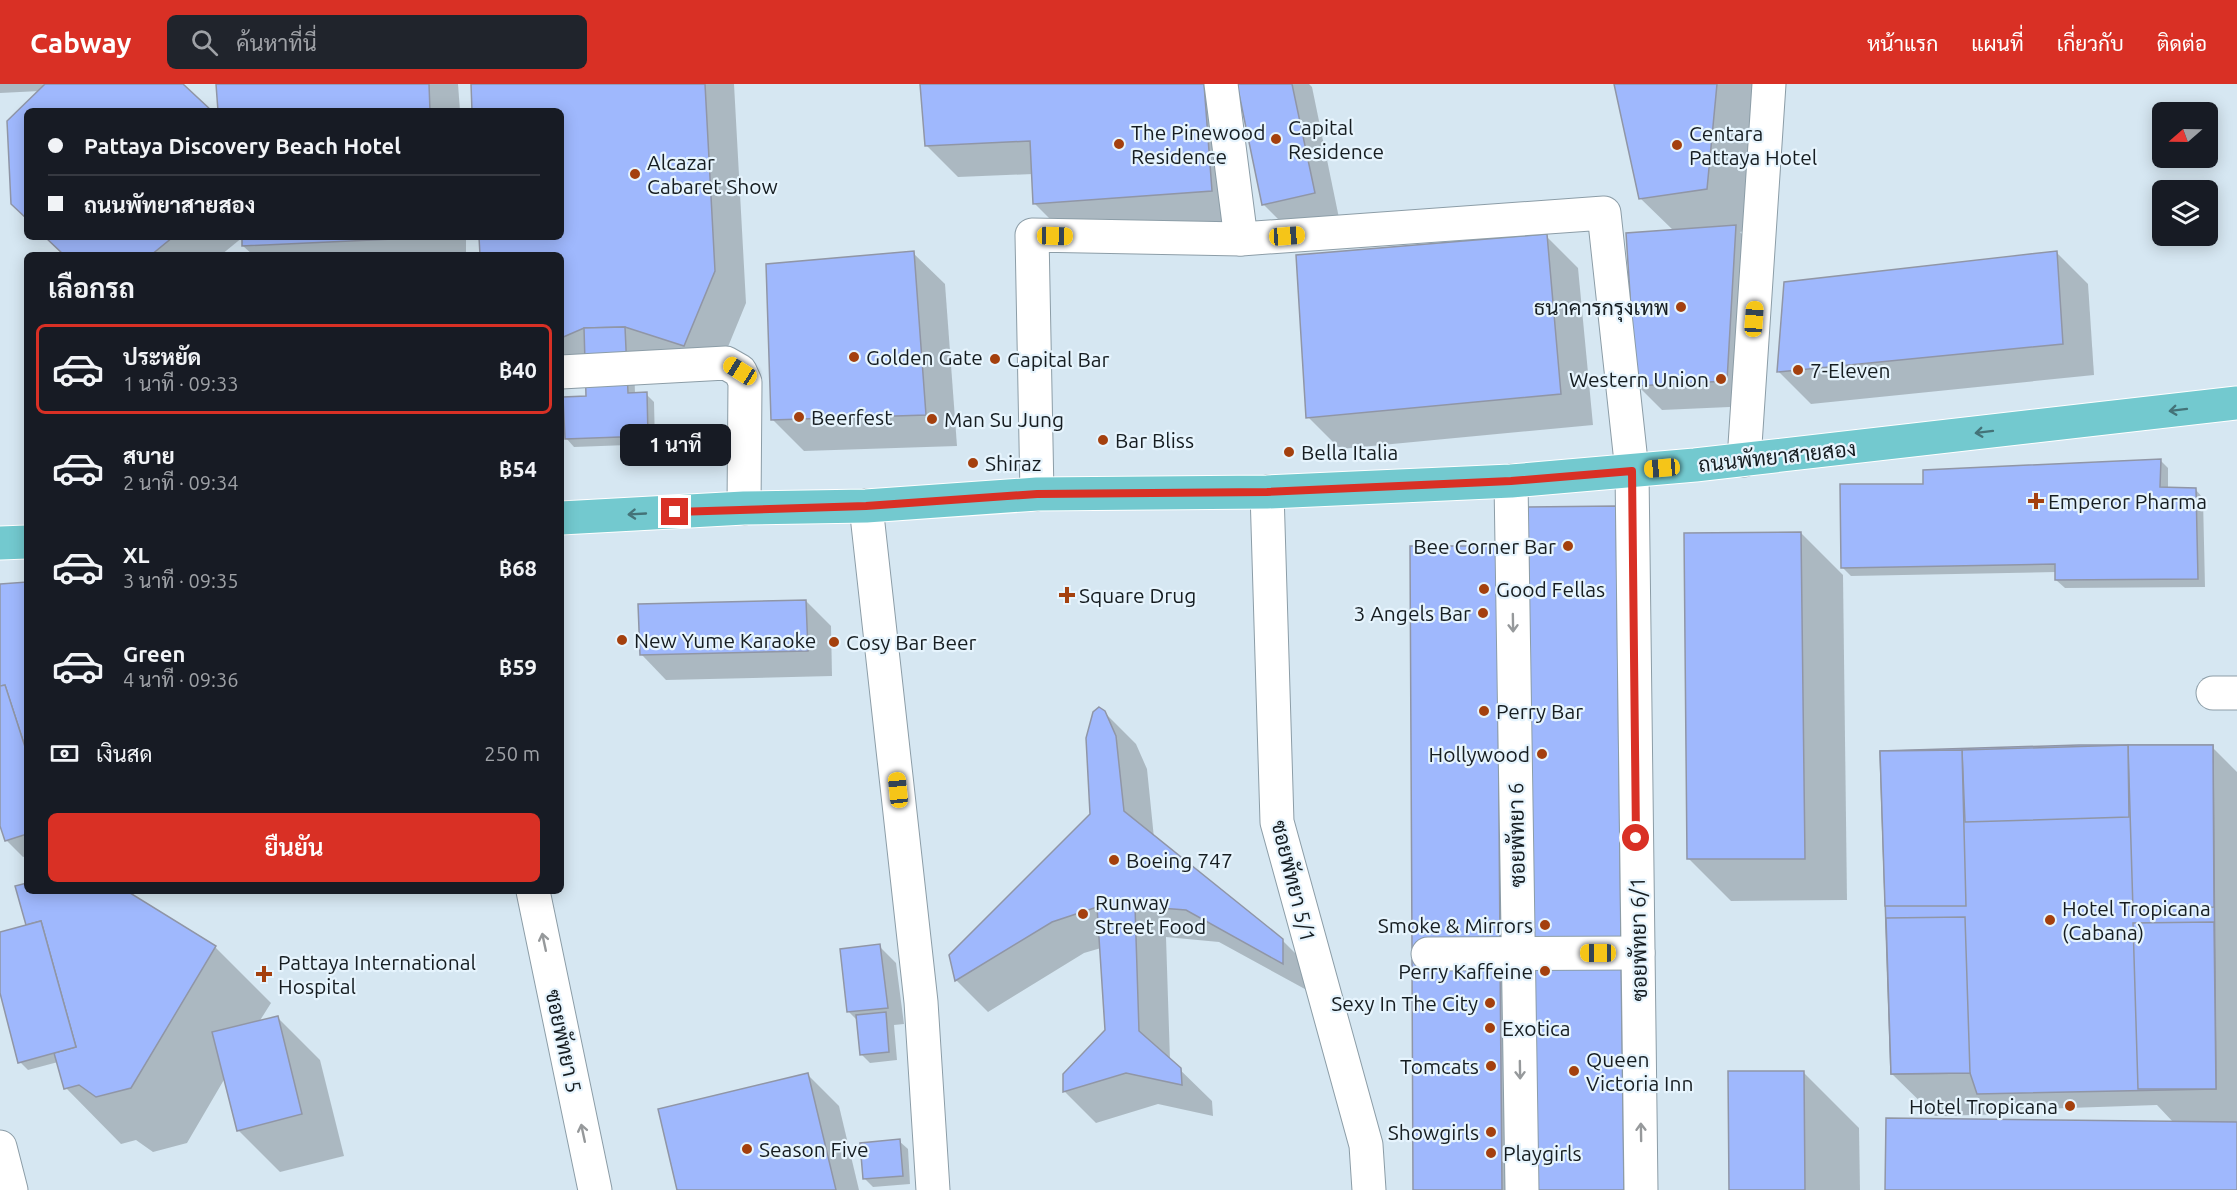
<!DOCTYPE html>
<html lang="th">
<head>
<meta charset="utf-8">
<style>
	:root { --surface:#171b24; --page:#20242c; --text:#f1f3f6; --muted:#9ea1a6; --line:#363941; --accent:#d93025 }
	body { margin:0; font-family:Ubuntu,Sarabun,sans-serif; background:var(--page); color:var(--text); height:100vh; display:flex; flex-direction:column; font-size:22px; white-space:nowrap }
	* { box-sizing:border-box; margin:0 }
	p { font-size:20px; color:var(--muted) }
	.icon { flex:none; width:33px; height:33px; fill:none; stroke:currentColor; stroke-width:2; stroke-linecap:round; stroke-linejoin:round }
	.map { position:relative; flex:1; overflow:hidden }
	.drawer { position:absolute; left:24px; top:168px; width:540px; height:642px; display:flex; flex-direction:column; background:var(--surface); border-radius:9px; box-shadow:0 3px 15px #0003 }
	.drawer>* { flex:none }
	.top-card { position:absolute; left:24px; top:24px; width:540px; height:132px; border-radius:9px; box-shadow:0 3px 15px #0003; display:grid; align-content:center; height:132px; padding:0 24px; background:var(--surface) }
	.needle { width:39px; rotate:250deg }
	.controls { position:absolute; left:2152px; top:18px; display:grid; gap:12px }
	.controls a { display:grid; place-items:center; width:66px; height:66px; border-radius:9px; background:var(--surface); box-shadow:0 3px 15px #0003; font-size:30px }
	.end { position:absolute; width:27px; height:27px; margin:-14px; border:8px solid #d93025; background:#fff; box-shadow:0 0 0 3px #fff }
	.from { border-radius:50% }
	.bubble { position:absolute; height:42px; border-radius:9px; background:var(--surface); box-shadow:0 3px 15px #0003; font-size:20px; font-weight:600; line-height:42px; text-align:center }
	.car { position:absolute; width:18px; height:36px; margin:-18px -9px; border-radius:8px; box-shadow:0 0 4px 2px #0007; background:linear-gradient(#f5c518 24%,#345 0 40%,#f5c518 0 76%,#345 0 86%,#f5c518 0) }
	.top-card b { display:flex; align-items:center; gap:21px; height:57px; font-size:22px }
	.top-card b+b { border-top:2px solid var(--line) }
	.top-card i { width:15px; height:15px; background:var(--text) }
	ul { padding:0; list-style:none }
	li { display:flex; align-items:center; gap:18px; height:90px; margin:0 12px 9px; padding:0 12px; border:3px solid transparent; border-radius:9px }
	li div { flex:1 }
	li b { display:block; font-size:22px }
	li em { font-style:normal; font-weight:600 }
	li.active { border-color:var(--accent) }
	li>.icon { width:54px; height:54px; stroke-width:1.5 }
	h2 { padding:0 24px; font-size:27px; line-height:72px }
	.pay { display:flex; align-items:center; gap:15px; height:66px; padding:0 24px; font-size:22px }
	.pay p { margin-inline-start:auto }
	.primary-button { display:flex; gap:12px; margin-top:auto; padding:12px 24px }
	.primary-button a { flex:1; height:69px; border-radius:9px; background:var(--accent); color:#fff; font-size:24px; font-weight:600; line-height:69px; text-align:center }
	header { display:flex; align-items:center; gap:36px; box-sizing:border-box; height:84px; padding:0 30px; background:var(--accent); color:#fff }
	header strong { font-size:28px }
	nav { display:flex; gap:33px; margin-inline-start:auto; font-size:21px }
	.search { width:420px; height:54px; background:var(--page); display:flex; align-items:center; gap:15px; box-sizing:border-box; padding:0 21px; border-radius:9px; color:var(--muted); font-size:22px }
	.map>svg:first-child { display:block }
	.shadow { fill:#0003 }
	.building { fill:#9fb8fd; stroke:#9096a6; stroke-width:1.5 }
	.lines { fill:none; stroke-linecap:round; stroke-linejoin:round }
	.minor-casing { stroke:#8c9da7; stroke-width:35 }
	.major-casing { stroke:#fff; stroke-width:35 }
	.minor { stroke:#fff; stroke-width:33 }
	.major { stroke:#73c9cf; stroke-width:33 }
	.oneway { stroke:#447378 }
	.oneway2 { stroke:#96999b }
	.route { stroke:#d93025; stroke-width:8 }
	.poi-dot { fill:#a4400e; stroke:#e6f4fd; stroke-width:2 }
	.labels { text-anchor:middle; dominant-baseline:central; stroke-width:4.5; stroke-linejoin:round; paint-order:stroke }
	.poi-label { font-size:21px; fill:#161d21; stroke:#e6f4fd; text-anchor:start }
	.street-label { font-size:21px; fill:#161d21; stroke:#e6f4fd }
</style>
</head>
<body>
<header>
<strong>Cabway</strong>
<div class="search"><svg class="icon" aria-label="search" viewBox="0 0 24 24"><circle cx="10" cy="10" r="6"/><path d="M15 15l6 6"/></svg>ค้นหาที่นี่</div>
<nav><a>หน้าแรก</a><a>แผนที่</a><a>เกี่ยวกับ</a><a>ติดต่อ</a></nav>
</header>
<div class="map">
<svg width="2237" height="1106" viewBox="0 0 2237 1106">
	<rect width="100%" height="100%" fill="#d6e7f2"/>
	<g class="shadow">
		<polygon points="0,0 44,0 44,3 47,0 180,0 210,27 27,27 27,133 9,38 40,7 0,9"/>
		<polygon points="218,0 458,0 460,27 219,27"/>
		<polygon points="472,0 734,0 746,219 716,292 634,275 635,310 646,310 654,318 655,360 574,363 566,354 588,314 587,288 561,299 561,171 482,171 481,153 561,153 561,27 474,27"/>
		<polygon points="922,0 1213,0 1243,138 1066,151 1034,119 1033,90 958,93 926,61"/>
		<polygon points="1239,0 1309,0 1312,3 1339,134 1288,145 1263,120"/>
		<polygon points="1616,0 1763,0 1749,146 1740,148 1760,168 1752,322 1662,326 1637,301 1674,147 1640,114"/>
		<polygon points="1546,152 1578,184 1593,341 1340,365 1308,333"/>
		<polygon points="47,153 243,153 221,171 66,171"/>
		<polygon points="243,153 466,153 466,171 253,171 243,162"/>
		<polygon points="2056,168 2088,200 2094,291 1811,320 1779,288 1785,200"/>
		<polygon points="913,169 945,200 957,362 804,367 773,336"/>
		<polygon points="2160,376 2168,384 2168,405 2195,405 2203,414 2205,503 2065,504 2056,496 2057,488 1851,492 1842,483 1924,401"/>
		<polygon points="1529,424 1640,448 1648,1106 1537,1106"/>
		<polygon points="1801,449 1843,491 1847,816 1731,817 1689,775"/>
		<polygon points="1496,464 1526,1106 1415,1106"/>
		<polygon points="27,499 27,772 23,773 6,756 0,737 0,501"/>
		<polygon points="806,517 831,542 832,592 666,596 642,571"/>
		<polygon points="1104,628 1136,660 1147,685 1154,754 1282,856 1314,888 1314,910 1219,858 1166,853 1170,976 1212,1017 1213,1032 1158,1020 1096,1039 1065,1008 1065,990 1106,947 1101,864 1084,869 988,928 956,896 1092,730"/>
		<polygon points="2212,663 2237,688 2237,1106 1886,1106 2174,1039 2157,1021 2011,1026 2011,1030 1935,1032 1892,990"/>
		<polygon points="27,800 27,807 124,807 215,863 271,919 259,938 278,934 320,976 344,1072 280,1088 238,1046 225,994 187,1059 153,1068 136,1056 121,1060 66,1004 58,978 28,986 20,978 0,903 0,849 29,842 17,803"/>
		<polygon points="879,862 896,879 904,940 894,941 897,976 870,979 862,971 858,937 849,928"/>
		<polygon points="1803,988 1859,1044 1860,1106 1730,1106"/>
		<polygon points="808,991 839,1022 859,1106 679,1106"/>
		<polygon points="899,1057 908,1065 910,1100 873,1103 865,1095"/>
	</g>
	<g class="building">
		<polygon points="45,0 183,0 212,27 27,27 27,135 11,120 7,37"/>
		<polygon points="216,0 429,0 430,27 218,27"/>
		<polygon points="471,0 705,0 715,187 684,262 625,243 584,244 561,254 561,171 480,171 479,153 561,153 561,27 472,27"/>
		<polygon points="920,0 1204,0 1212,107 1033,120 1030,57 925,62"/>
		<polygon points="1237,0 1292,0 1315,109 1262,121"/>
		<polygon points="1614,0 1717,0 1707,105 1639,115"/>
		<polygon points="1736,141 1727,297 1636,302 1626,149"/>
		<polygon points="1547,150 1561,310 1306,334 1296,171"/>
		<polygon points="45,153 173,153 151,171 64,171"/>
		<polygon points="242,153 436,153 242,162"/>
		<polygon points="914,167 926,331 771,336 766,180"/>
		<polygon points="2057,167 2063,260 1777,288 1784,198"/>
		<polygon points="625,243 628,309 647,308 648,352 565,355 563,313 586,312 584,244"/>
		<polygon points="2161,375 2160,403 2196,404 2198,495 2055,496 2055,480 1841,484 1840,400 1923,400 1923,386"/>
		<polygon points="1616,422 1621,861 1533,861 1528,423"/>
		<polygon points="1801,448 1805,775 1687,775 1684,449"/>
		<polygon points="1410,462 1497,462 1500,863 1412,864"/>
		<polygon points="27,498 27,669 5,601 0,602 0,500"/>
		<polygon points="806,516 808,567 640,571 638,520"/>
		<polygon points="5,601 27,669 27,750 5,757 0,742 0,602"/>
		<polygon points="1099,623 1105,627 1116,652 1124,727 1283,855 1283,880 1186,826 1135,822 1139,947 1181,984 1182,1001 1126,989 1063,1008 1063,990 1105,946 1097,823 1052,838 955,897 949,871 1090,730 1086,654 1093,628"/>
		<polygon points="2079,661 2213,661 2216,1005 1977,1010 1970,989 1891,990 1880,667"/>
		<polygon points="2128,661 2213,661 2214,823 2133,826"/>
		<polygon points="2128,661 2129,733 1965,738 1962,666"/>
		<polygon points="1962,666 1966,822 1885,822 1880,667"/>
		<polygon points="27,799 27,807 127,807 216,862 131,1004 96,1013 79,1001 64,1005 54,969 76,963 41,837 26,841 15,802"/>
		<polygon points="1965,833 1970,989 1891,990 1886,834"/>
		<polygon points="41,837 76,963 18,979 0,909 0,848"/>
		<polygon points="2214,838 2216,1005 2138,1005 2133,839"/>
		<polygon points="880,860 888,924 847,928 840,865"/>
		<polygon points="1412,876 1500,876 1502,1106 1413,1106"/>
		<polygon points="1621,876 1624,1106 1536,1106 1533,877"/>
		<polygon points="886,928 889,968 860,971 856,931"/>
		<polygon points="278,932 302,1030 237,1047 212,948"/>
		<polygon points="1728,987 1804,987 1805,1106 1729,1106"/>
		<polygon points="808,989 836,1106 677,1106 658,1025"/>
		<polygon points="1886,1034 2237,1038 2237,1106 1885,1106"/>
		<polygon points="900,1055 903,1092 863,1095 860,1059"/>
	</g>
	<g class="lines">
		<defs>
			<g id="minor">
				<polyline points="1221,0 1241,155"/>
				<polyline points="561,288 726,279 740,287 745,298 744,424"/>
				<polyline points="1744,376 1769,0"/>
				<polyline points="1511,397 1522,1106"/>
				<polyline points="1267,408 1277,738 1366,1061 1369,1106"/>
				<polyline points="1037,410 1032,151 1241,155 1604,129 1632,387 1641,1106"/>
				<polyline points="866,422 921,918 933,1106"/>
				<polyline points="2213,609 2237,609"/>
				<polyline points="533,807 595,1106"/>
				<polyline points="1428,870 1638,869"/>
				<polyline points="0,1063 11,1106"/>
			</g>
			<g id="major">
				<polyline points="561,434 744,424 866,422 1037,410 1267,408 1511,397 1695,381 2237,319"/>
				<polyline points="0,459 27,458"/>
			</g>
		</defs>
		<use href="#minor" class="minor-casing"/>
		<use href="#major" class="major-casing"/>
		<use href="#minor" class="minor"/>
		<use href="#major" class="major"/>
	</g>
	<defs><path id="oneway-shaft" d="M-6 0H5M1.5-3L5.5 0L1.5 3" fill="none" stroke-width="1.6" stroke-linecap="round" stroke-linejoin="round" transform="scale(1.5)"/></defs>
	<g class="oneway">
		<use href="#oneway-shaft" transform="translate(2178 326) rotate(173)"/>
		<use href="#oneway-shaft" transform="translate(1984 348) rotate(173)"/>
		<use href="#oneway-shaft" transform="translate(637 430) rotate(177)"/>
	</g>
	<g class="oneway2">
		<use href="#oneway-shaft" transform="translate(1513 539) rotate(89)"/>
		<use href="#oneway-shaft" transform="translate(544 858) rotate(-102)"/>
		<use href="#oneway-shaft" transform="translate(1520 986) rotate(89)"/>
		<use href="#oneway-shaft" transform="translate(1641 1048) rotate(-91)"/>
		<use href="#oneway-shaft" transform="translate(583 1049) rotate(-102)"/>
	</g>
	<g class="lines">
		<polyline class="route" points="675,428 866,422 1037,410 1267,408 1511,397 1632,387 1636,754"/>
	</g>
	<g class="poi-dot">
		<circle cx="1276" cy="55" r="6"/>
		<circle cx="1119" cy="60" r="6"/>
		<circle cx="1677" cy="61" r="6"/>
		<circle cx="635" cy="90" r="6"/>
		<circle cx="1681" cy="223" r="6"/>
		<circle cx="854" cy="273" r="6"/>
		<circle cx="995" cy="275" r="6"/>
		<circle cx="1798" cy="286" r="6"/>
		<circle cx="1721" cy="295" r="6"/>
		<circle cx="799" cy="333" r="6"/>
		<circle cx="932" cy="335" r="6"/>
		<circle cx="1103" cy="356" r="6"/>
		<circle cx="1289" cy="368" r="6"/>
		<circle cx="973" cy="379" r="6"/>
		<path d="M2033 408h6v6h6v6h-6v6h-6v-6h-6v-6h6z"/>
		<circle cx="1568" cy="462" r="6"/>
		<circle cx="1484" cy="505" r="6"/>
		<path d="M1064 502h6v6h6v6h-6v6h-6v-6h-6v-6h6z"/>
		<circle cx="1483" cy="529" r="6"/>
		<circle cx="622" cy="556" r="6"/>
		<circle cx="834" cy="558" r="6"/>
		<circle cx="1484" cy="627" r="6"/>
		<circle cx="1542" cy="670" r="6"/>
		<circle cx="1114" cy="776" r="6"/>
		<circle cx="1083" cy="830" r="6"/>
		<circle cx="2050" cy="836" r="6"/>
		<circle cx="1545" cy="841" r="6"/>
		<circle cx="1545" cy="887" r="6"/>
		<path d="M261 881h6v6h6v6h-6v6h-6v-6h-6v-6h6z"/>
		<circle cx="1490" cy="919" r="6"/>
		<circle cx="1490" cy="944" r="6"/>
		<circle cx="1491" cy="982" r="6"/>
		<circle cx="1574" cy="987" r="6"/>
		<circle cx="2070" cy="1022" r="6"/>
		<circle cx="1491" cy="1048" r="6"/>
		<circle cx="747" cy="1065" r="6"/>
		<circle cx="1491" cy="1069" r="6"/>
	</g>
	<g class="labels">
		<g class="poi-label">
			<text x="1288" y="43">Capital<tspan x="1288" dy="24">Residence</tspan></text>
			<text x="1131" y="48">The Pinewood<tspan x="1131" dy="24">Residence</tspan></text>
			<text x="1689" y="49">Centara<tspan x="1689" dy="24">Pattaya Hotel</tspan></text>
			<text x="647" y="78">Alcazar<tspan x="647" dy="24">Cabaret Show</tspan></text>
			<text x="1669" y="223" text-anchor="end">ธนาคารกรุงเทพ</text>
			<text x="866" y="273">Golden Gate</text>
			<text x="1007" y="275">Capital Bar</text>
			<text x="1810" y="286">7-Eleven</text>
			<text x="1709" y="295" text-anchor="end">Western Union</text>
			<text x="811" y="333">Beerfest</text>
			<text x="944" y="335">Man Su Jung</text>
			<text x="1115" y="356">Bar Bliss</text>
			<text x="1301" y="368">Bella Italia</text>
			<text x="985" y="379">Shiraz</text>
			<text x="2048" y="417">Emperor Pharma</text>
			<text x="1556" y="462" text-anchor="end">Bee Corner Bar</text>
			<text x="1496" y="505">Good Fellas</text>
			<text x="1079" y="511">Square Drug</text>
			<text x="1471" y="529" text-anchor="end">3 Angels Bar</text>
			<text x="634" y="556">New Yume Karaoke</text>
			<text x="846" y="558">Cosy Bar Beer</text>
			<text x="1496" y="627">Perry Bar</text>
			<text x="1530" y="670" text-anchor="end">Hollywood</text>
			<text x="1126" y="776">Boeing 747</text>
			<text x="1095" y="818">Runway<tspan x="1095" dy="24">Street Food</tspan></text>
			<text x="2062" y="824">Hotel Tropicana<tspan x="2062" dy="24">(Cabana)</tspan></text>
			<text x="1533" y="841" text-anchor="end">Smoke &amp; Mirrors</text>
			<text x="278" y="878">Pattaya International<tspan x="278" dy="24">Hospital</tspan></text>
			<text x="1533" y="887" text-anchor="end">Perry Kaffeine</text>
			<text x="1478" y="919" text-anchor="end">Sexy In The City</text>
			<text x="1502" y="944">Exotica</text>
			<text x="1586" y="975">Queen<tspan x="1586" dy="24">Victoria Inn</tspan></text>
			<text x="1479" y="982" text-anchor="end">Tomcats</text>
			<text x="2058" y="1022" text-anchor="end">Hotel Tropicana</text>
			<text x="1479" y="1048" text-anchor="end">Showgirls</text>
			<text x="759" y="1065">Season Five</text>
			<text x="1503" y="1069">Playgirls</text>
		</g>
		<g class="street-label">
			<text transform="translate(1777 372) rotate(-6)">ถนนพัทยาสายสอง</text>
			<text transform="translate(1516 751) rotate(-91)">ซอยพัทยา 6</text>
			<text transform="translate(1294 797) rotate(76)">ซอยพัทยา 5/1</text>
			<text transform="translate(1638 855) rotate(-91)">ซอยพัทยา 6/1</text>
			<text transform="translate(564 957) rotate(78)">ซอยพัทยา 5</text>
		</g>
	</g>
</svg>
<div class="controls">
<a><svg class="needle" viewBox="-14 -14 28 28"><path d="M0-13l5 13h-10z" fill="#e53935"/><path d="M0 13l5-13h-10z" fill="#9ea1a6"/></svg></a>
<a><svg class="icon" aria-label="layers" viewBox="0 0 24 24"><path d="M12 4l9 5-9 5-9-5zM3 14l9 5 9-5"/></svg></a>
</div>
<i class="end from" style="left:1636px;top:754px"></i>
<i class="end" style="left:675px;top:428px"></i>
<div class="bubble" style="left:620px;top:340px;width:111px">1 นาที</div>
<i class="car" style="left:1055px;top:152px;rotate:91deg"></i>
<i class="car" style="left:1287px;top:152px;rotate:86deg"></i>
<i class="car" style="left:1754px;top:235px;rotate:4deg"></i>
<i class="car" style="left:740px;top:287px;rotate:302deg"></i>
<i class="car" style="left:1662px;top:384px;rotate:265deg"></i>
<i class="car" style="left:898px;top:706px;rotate:354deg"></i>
<i class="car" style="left:1598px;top:869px;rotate:270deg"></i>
<div class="top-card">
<b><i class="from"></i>Pattaya Discovery Beach Hotel</b>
<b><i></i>ถนนพัทยาสายสอง</b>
</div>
<section class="drawer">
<h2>เลือกรถ</h2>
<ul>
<li class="active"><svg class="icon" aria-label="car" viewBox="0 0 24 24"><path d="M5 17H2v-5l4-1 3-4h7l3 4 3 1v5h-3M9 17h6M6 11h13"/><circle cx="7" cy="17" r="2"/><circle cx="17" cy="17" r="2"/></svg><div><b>ประหยัด</b><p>1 นาที · 09:33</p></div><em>฿40</em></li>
<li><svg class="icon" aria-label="car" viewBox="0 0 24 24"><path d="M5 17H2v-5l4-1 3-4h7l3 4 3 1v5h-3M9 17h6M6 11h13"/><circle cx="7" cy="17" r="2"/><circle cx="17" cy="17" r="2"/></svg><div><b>สบาย</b><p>2 นาที · 09:34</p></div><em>฿54</em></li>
<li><svg class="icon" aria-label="car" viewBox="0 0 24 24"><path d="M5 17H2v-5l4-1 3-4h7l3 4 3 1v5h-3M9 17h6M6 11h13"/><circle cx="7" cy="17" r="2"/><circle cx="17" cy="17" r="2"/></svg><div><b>XL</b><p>3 นาที · 09:35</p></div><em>฿68</em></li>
<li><svg class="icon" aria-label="car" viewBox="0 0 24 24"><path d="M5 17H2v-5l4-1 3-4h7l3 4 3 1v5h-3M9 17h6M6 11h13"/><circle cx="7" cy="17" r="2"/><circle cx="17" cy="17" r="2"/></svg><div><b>Green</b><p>4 นาที · 09:36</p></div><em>฿59</em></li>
</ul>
<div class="pay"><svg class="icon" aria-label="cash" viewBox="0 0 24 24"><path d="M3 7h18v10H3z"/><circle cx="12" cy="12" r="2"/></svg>เงินสด<p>250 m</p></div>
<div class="primary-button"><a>ยืนยัน</a></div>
</section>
</div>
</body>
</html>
